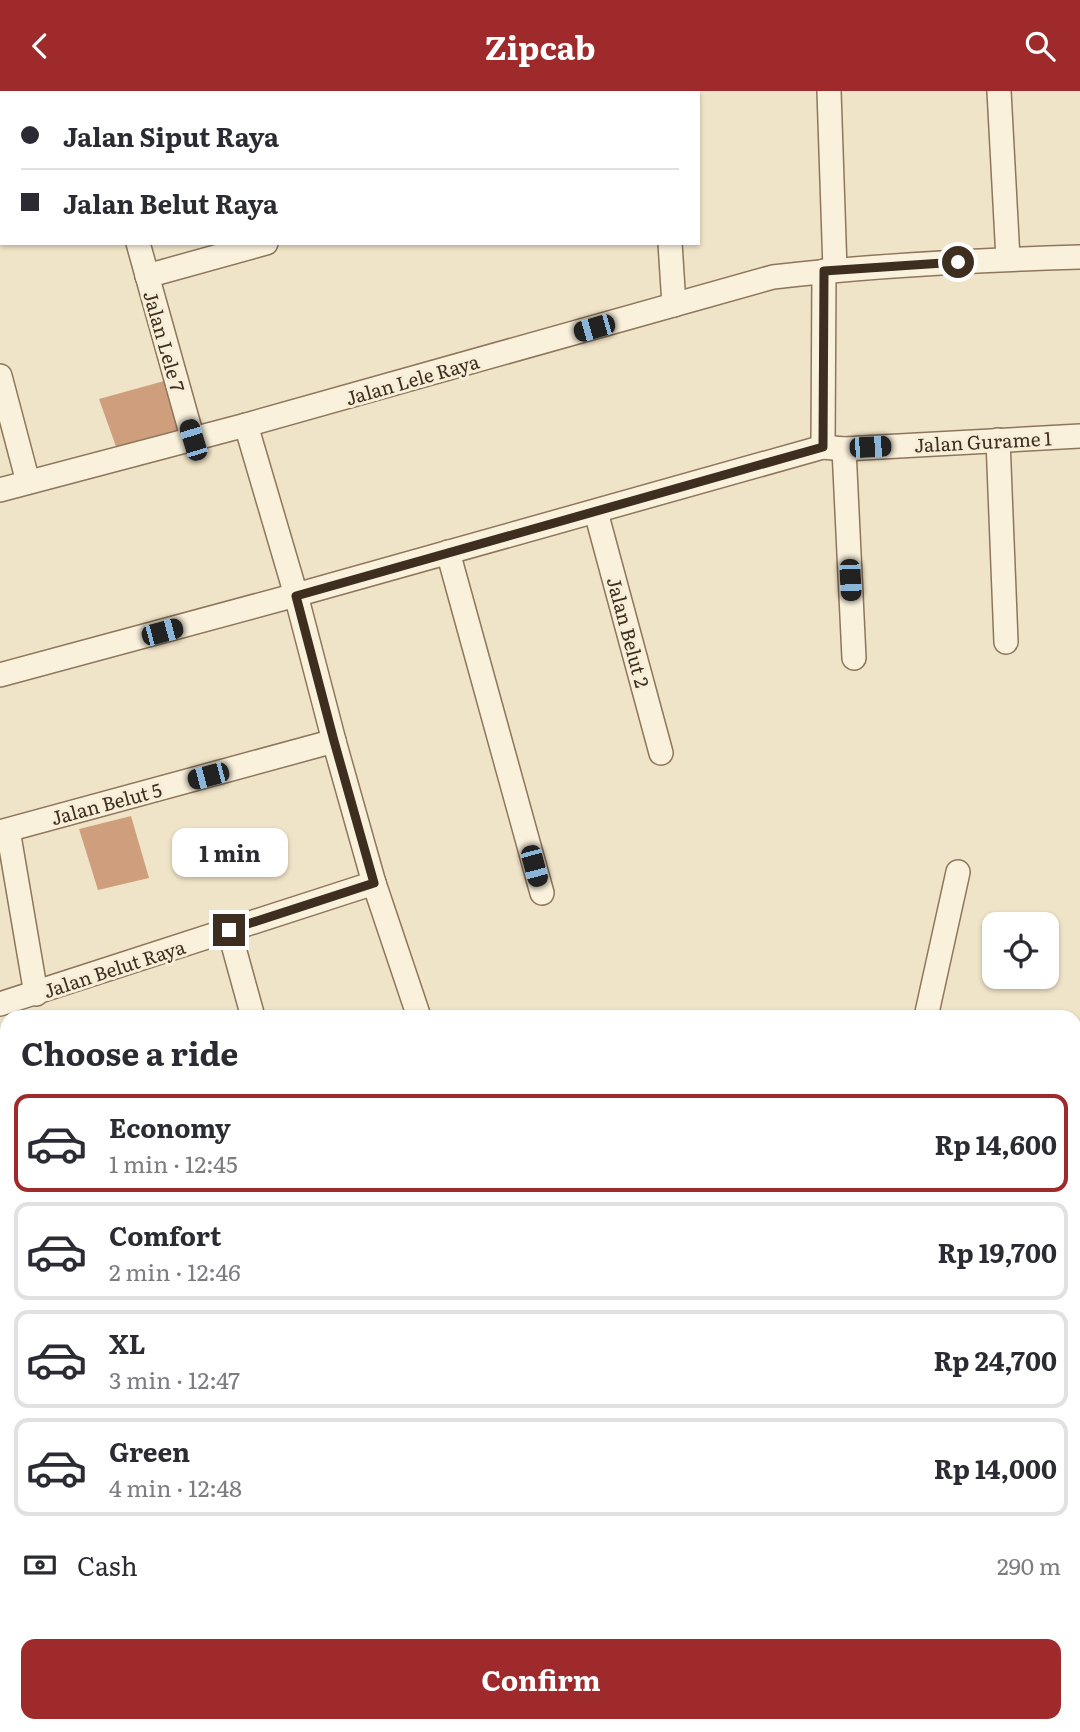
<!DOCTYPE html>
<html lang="en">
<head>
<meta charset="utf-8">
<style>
	:root { --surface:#fff; --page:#f2f2f3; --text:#2b2b33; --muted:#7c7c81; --line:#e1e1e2; --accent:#9e2a2b }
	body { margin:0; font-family:Literata,serif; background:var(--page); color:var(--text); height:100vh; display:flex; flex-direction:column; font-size:26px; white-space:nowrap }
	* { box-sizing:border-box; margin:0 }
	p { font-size:23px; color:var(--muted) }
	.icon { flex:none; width:38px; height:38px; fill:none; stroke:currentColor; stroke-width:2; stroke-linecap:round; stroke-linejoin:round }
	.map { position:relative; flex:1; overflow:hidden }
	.panel { position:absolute; left:0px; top:919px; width:1082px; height:723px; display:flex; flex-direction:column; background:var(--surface); border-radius:21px 21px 0 0; box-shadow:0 2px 5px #0004 }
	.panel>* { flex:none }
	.guide { position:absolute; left:0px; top:0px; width:700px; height:154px; box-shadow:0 2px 5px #0004; display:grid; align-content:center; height:154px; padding:0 21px; background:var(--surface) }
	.controls { position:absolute; left:982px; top:821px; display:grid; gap:14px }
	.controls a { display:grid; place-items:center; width:77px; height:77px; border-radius:14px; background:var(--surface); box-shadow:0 2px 5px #0004; font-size:35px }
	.end { position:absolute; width:32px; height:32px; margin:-16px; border:9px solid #3d2e20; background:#fff; box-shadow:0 0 0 4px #fff }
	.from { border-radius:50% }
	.bubble { position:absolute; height:49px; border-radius:14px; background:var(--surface); box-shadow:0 2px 5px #0004; font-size:23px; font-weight:700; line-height:49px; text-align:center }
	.car { position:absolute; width:21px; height:42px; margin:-21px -10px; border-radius:9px; box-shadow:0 0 5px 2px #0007; background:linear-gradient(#222 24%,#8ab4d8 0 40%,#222 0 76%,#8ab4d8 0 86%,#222 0) }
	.guide b { display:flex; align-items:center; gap:24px; height:66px; font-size:26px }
	.guide b+b { border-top:2px solid var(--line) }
	.guide i { width:18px; height:18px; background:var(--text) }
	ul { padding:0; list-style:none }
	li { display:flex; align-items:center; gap:21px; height:98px; margin:0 14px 10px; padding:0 7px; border:4px solid var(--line); border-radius:14px }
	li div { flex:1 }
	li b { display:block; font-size:26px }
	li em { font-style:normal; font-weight:700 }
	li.current { border-color:var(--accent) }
	li>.icon { width:63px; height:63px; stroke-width:1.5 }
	h2 { padding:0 21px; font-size:32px; line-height:84px }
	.pay { display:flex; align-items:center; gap:18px; height:77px; padding:0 21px; font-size:26px }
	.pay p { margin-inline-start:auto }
	.primary-button { display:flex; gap:14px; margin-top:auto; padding:14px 21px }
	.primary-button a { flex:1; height:80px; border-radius:14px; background:var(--accent); color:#fff; font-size:28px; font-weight:700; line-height:80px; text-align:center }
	header { display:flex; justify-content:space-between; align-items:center; height:91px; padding:0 21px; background:var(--accent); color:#fff; font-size:32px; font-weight:700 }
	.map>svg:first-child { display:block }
	.building { fill:#cf9f7d }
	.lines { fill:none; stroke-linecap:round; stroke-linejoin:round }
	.street-casing { stroke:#8d765c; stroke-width:26 }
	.street { stroke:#faf1dc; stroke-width:23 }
	.route { stroke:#3d2e20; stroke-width:9 }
	.labels { text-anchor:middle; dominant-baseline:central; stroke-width:6; stroke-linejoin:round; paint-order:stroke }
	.street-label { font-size:19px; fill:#3d2e20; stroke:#f7eed8 }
</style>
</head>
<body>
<header><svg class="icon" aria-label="back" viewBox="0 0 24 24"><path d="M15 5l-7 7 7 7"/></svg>Zipcab<svg class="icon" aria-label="search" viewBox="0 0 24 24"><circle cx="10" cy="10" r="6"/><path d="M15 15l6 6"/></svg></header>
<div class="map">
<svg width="1080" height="1641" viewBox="0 0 1080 1641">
	<rect width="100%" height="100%" fill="#f0e4c8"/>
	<g class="building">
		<polygon points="164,290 182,346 119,364 99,308"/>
		<polygon points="131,725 149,787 98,799 79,738"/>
	</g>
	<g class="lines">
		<defs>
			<g id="street">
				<polyline points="95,0 96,2"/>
				<polyline points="527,0 527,2"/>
				<polyline points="662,0 662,2"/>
				<polyline points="829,0 835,179"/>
				<polyline points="999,0 1008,168"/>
				<polyline points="249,2 255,0"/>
				<polyline points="138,152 193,349"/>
				<polyline points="670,152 674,214"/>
				<polyline points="147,185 266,152"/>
				<polyline points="0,285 28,391"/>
				<polyline points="246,334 296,504 334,650 374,792 419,926"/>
				<polyline points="998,349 1006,551"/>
				<polyline points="823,356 824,180"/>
				<polyline points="844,358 854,567"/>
				<path d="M0,399L246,334L773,186C875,174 978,169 1080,166"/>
				<polyline points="596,421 661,662"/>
				<polyline points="448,461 542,802"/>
				<polyline points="0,584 296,504 823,356 844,358 1080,345"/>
				<polyline points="8,739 36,903"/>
				<polyline points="0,741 334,650"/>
				<polyline points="229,839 253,926"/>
				<polyline points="0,913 374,792"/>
				<polyline points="926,926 958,781"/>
				<polyline points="1074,997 1080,983"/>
				<polyline points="1074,1127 1080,1128"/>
				<polyline points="0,1157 7,1158"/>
				<polyline points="0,1375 7,1376"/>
				<polyline points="1074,1544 1080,1545"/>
				<polyline points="0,1548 7,1549"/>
				<polyline points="454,1634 482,1641"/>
				<polyline points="48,1641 49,1634"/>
				<polyline points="229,1641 231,1634"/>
				<polyline points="411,1641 413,1634"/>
				<polyline points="517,1641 519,1634"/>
				<polyline points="670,1641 671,1634"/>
				<polyline points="1017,1641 1019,1634"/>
			</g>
		</defs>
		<use href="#street" class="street-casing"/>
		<use href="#street" class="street"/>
	</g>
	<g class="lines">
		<polyline class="route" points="229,839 374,792 334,650 296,505 823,356 824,180 958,171"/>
	</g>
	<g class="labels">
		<g class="street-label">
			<text transform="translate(165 250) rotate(74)">Jalan Lele 7</text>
			<text transform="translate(412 288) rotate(-16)">Jalan Lele Raya</text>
			<text transform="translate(983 350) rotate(-3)">Jalan Gurame 1</text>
			<text transform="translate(629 541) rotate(75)">Jalan Belut 2</text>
			<text transform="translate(106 712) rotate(-15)">Jalan Belut 5</text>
			<text transform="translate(114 877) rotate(-18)">Jalan Belut Raya</text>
		</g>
	</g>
</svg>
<div class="controls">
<a><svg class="icon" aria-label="locate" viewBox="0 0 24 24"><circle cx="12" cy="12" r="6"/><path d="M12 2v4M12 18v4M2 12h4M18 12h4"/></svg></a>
</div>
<i class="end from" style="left:958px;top:171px"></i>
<i class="end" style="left:229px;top:839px"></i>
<div class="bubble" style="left:172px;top:737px;width:116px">1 min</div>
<i class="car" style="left:594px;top:237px;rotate:254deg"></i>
<i class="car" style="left:193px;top:349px;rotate:343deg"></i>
<i class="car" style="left:870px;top:356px;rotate:87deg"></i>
<i class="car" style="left:850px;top:489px;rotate:177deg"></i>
<i class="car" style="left:162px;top:541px;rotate:75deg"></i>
<i class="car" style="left:208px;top:685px;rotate:255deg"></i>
<i class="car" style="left:534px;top:775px;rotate:165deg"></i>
<div class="guide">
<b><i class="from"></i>Jalan Siput Raya</b>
<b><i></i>Jalan Belut Raya</b>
</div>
<section class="panel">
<h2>Choose a ride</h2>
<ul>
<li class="current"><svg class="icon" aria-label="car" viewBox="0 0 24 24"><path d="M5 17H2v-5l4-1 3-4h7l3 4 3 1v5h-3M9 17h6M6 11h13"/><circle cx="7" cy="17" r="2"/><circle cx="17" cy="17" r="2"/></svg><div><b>Economy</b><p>1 min · 12:45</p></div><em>Rp 14,600</em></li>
<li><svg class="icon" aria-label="car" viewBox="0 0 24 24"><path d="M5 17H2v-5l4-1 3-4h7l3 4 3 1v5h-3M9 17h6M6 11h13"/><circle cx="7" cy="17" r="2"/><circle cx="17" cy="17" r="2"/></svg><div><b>Comfort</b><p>2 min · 12:46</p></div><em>Rp 19,700</em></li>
<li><svg class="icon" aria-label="car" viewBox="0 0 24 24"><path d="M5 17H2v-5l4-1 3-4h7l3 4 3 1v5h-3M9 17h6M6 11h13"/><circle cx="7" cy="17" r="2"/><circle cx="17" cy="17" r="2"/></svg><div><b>XL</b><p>3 min · 12:47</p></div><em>Rp 24,700</em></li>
<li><svg class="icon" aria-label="car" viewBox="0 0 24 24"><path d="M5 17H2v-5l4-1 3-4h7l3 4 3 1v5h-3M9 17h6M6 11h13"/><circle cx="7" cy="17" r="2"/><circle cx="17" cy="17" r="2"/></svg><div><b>Green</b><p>4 min · 12:48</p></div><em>Rp 14,000</em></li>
</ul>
<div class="pay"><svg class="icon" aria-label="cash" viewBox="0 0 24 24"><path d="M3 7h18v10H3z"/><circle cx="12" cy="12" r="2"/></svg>Cash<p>290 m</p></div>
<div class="primary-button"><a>Confirm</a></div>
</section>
</div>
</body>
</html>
